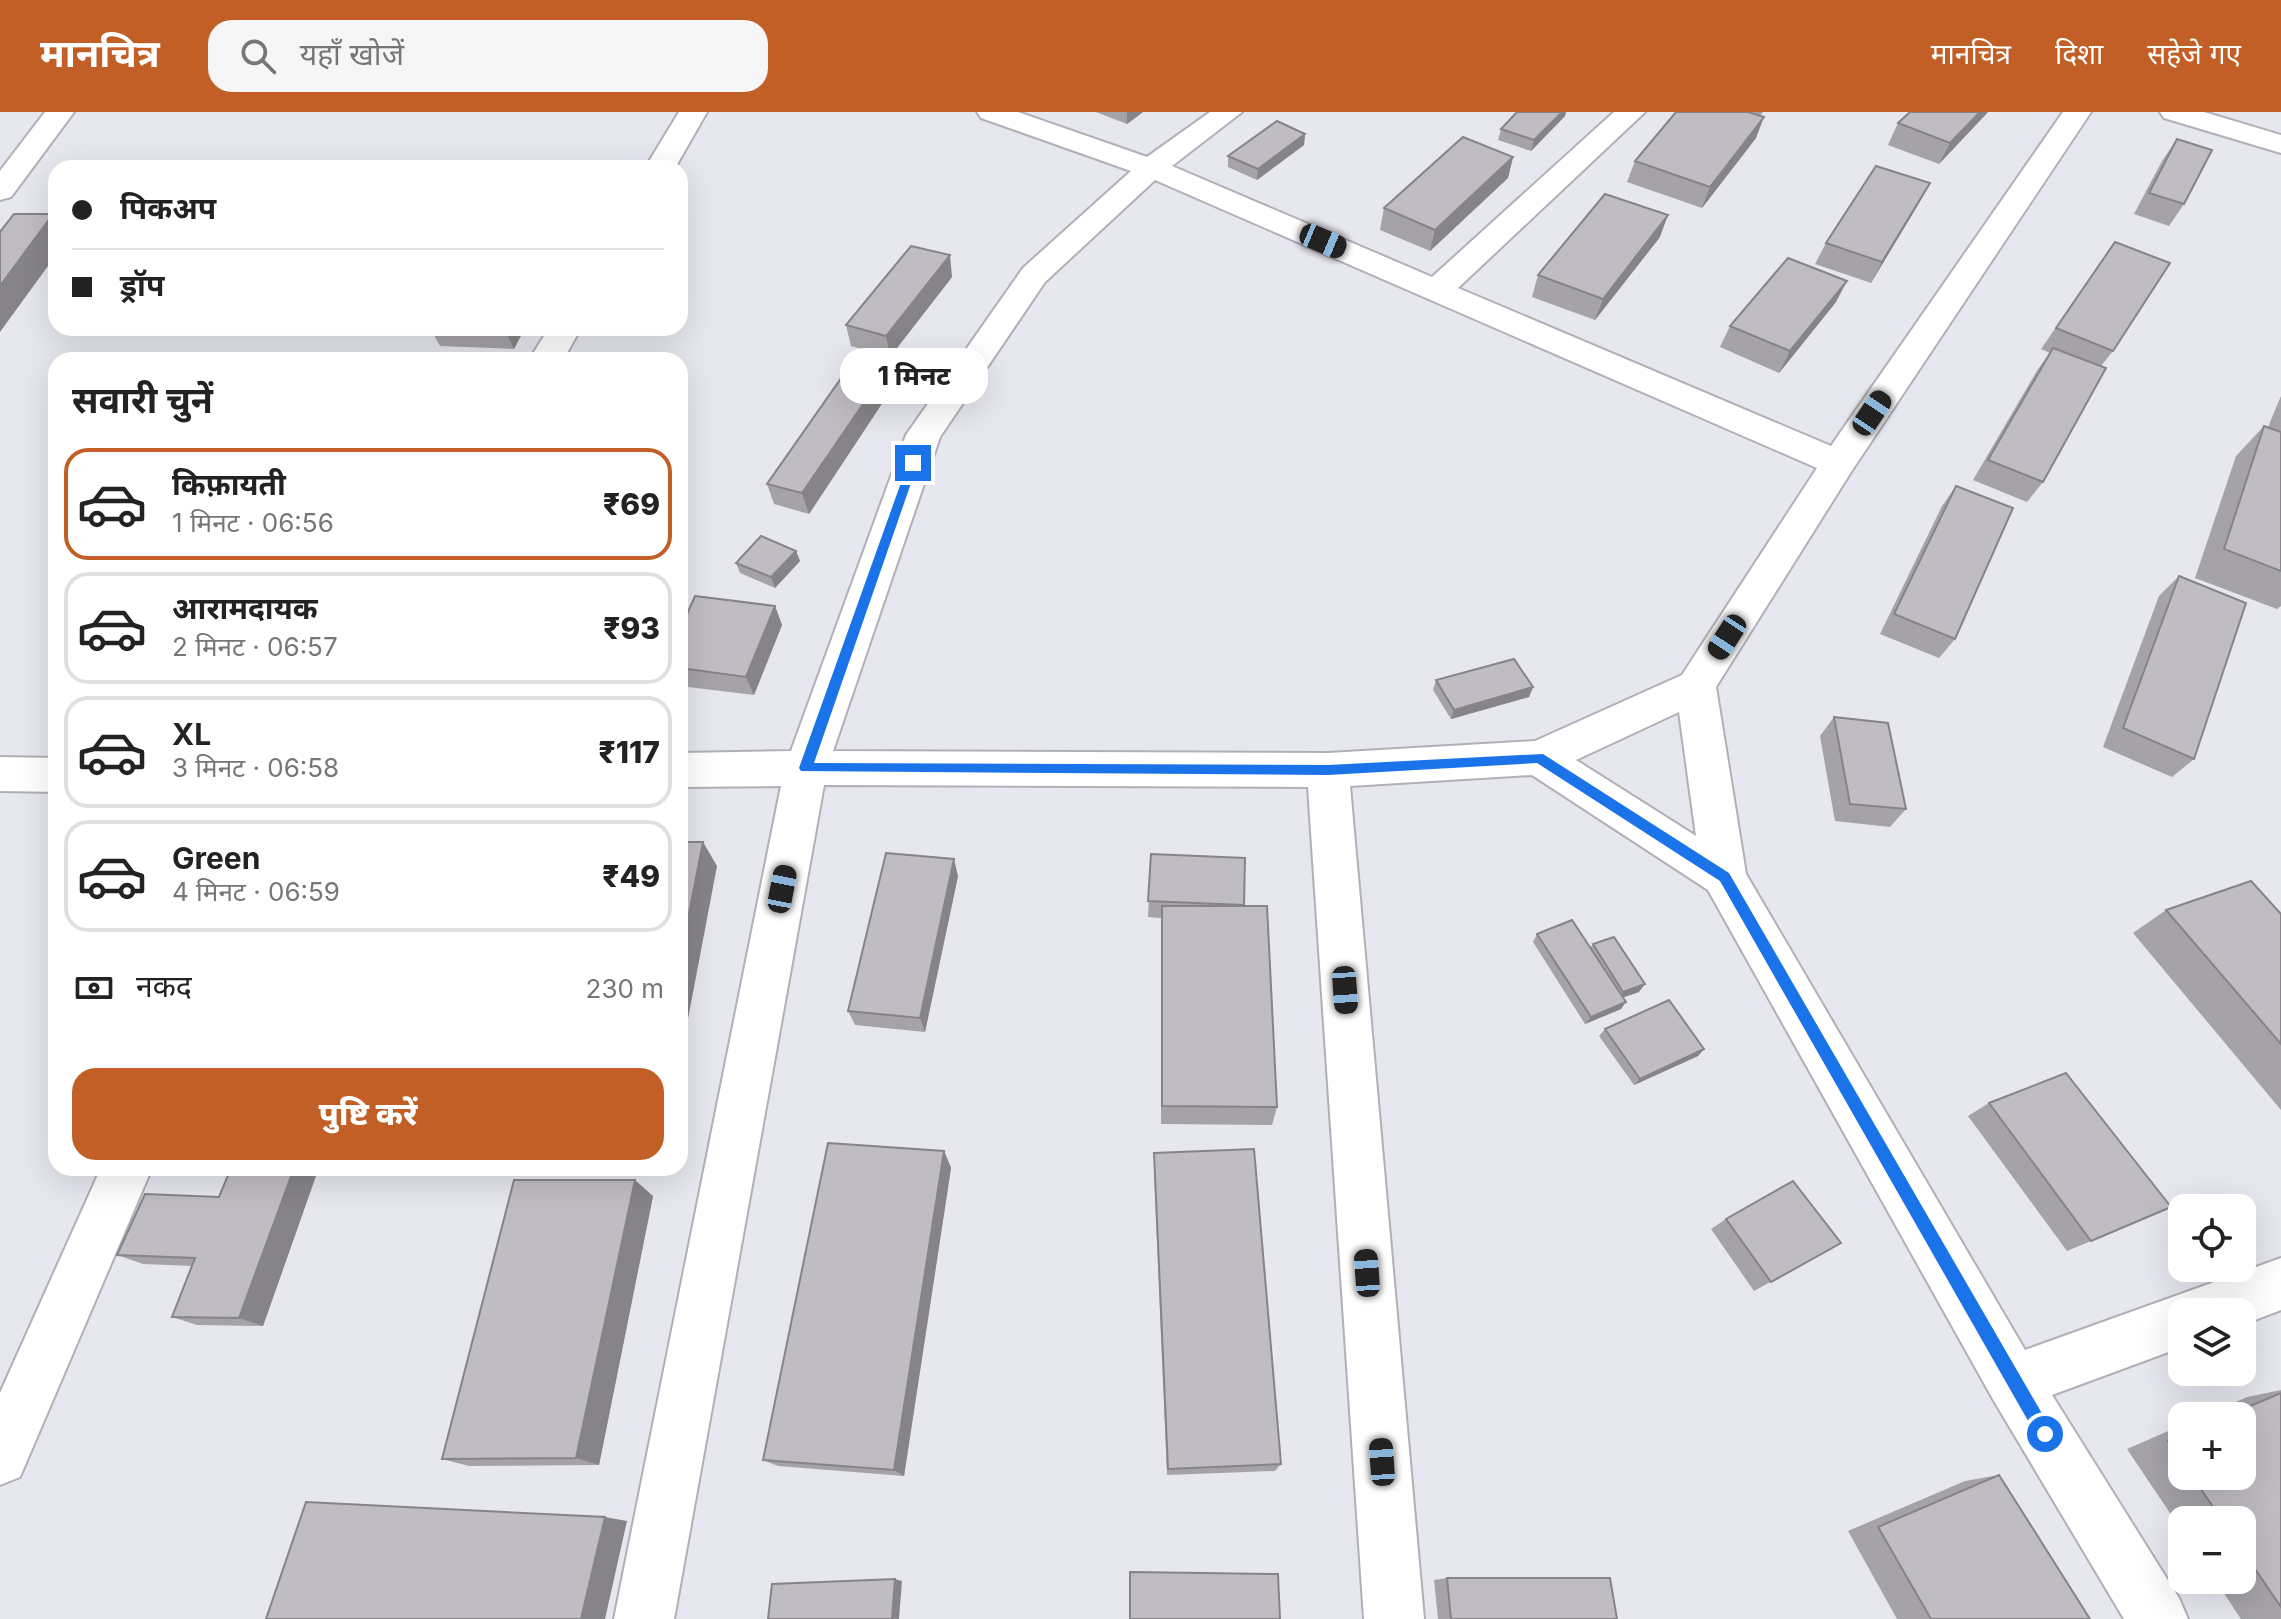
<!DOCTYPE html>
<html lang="hi">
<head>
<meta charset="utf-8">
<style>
	:root { --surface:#fff; --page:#f6f6f6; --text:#222; --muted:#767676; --line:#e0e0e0; --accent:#c25f26 }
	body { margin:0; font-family:Inter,"Noto Sans Devanagari",sans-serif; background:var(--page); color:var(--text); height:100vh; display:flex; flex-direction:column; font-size:30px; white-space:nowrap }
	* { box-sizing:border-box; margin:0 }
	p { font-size:26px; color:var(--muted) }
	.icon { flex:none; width:44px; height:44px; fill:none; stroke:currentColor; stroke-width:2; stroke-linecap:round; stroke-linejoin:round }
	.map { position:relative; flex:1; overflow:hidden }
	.side { position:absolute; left:48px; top:240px; width:640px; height:824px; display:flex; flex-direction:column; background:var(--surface); border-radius:24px; box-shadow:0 8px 32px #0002 }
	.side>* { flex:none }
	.guide { position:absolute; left:48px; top:48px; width:640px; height:176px; border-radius:24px; box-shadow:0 8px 32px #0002; display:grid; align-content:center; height:176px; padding:0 24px; background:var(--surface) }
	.controls { position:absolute; left:2168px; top:1082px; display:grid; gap:16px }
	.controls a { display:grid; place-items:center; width:88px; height:88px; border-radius:16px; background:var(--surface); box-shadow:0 8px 32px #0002; font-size:40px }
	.end { position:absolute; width:36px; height:36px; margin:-18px; border:10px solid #1a73e8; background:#fff; box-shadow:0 0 0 4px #fff }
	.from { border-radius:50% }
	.bubble { position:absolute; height:56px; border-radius:24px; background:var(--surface); box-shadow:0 8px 32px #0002; font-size:26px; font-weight:800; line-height:56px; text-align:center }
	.car { position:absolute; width:24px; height:48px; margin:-24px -12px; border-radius:10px; box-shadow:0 0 6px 2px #0007; background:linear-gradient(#222 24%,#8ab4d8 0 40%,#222 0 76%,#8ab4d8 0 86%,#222 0) }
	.guide b { display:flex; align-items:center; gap:28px; height:76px; font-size:30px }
	.guide b+b { border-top:2px solid var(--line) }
	.guide i { width:20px; height:20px; background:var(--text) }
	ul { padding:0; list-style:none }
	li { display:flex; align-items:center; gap:24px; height:112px; margin:0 16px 12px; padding:0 8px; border:4px solid var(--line); border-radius:24px }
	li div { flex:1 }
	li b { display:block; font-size:30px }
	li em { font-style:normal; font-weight:800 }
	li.on { border-color:var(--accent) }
	li>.icon { width:72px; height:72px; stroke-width:1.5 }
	h2 { padding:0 24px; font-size:36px; line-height:96px }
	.pay { display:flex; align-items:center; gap:20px; height:88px; padding:0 24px; font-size:30px }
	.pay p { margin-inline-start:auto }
	.button { display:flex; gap:16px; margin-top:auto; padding:16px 24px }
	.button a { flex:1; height:92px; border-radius:24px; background:var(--accent); color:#fff; font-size:32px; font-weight:800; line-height:92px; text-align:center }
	header { display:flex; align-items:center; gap:48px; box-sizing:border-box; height:112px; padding:0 40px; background:var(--accent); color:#fff }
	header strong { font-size:38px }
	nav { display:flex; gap:44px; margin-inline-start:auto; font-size:28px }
	.search { width:560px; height:72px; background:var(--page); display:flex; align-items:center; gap:20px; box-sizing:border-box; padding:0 28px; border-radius:24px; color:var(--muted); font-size:30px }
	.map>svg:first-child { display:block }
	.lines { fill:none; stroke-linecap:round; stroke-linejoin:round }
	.minor-casing { stroke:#b0b0b8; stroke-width:4 }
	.tertiary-casing { stroke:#b0b0b8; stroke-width:4 }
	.minor { fill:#fff; fill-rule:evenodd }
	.tertiary { fill:#fff; fill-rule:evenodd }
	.wall { fill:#a5a2a8 }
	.shaded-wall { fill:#868488 }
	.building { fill:#c0bcc3; stroke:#868488; stroke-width:2 }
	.route { fill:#1a73e8 }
</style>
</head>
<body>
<header>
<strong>मानचित्र</strong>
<div class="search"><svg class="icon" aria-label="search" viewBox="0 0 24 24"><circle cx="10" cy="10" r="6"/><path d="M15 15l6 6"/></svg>यहाँ खोजें</div>
<nav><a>मानचित्र</a><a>दिशा</a><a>सहेजे गए</a></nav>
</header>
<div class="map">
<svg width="2281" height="1507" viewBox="0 0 2281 1507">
	<rect width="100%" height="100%" fill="#e6e7ef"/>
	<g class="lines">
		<defs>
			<g id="minor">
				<polygon points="45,0 74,0 11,85 0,88 0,59"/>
				<polygon points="679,0 707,0 675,56 645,56"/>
				<path d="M977,0H1018L1147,45L1210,0H1242L1172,54L1432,165L1614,0H1645L1458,176L1831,334L2063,0H2091L1851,360L1716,575L1746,762L2025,1238L2281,1146V1198L2242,1213V1200H2182V1235L2052,1283L2179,1486L2188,1507H2124L1994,1289L1708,778L1532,663L1350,674L1424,1507H1364L1308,675L824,673L674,1507H614L781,674L680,675V641L791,639L906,323L1023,156L1131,59L981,6ZM1155,68L1817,356L1682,563L1535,629L1328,641L833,639L940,325L1045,170ZM1679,600L1696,724L1576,648Z"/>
				<polygon points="549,216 581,216 563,248 529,248"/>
				<polygon points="0,645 56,646 56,680 0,679"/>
				<polygon points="101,1056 152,1056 20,1365 0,1373 0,1281"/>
			</g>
			<polygon id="tertiary" points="2160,0 2204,0 2281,23 2281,41 2164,6"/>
		</defs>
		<use href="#minor" class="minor-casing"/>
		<use href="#tertiary" class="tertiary-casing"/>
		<use href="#minor" class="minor"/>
		<use href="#tertiary" class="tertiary"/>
	</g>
	<g class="wall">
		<polygon points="1096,0 1143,0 1127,12"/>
		<polygon points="1517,0 1566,0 1565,4 1531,39 1498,28 1501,17"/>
		<polygon points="1676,0 1763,0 1760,4 1756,26 1702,96 1627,70 1635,49"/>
		<polygon points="1910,0 1988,0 1939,52 1888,33 1898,11"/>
		<polygon points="1305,22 1304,33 1257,68 1228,55 1228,44"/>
		<polygon points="2177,27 2184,92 2169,114 2134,102 2162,49"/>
		<polygon points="1513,45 1508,66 1430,139 1380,118 1384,96"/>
		<polygon points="1930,71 1871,171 1815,152 1826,131"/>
		<polygon points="1660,125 1595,208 1532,185 1538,163"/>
		<polygon points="2115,130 2113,239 2101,254 2043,370 2027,390 1973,368 2038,257 2050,241 2041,237"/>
		<polygon points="952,165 890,245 851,234 846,213"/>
		<polygon points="1836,190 1779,261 1720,235 1730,214"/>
		<polygon points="430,216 525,216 514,237 440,234"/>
		<polygon points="887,284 809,402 774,392 767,372"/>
		<polygon points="2281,284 2281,494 2277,497 2195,466 2236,344 2264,314 2268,315"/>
		<polygon points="1956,374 1955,527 1939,546 1880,522 1942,394"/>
		<polygon points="796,439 800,449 775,476 740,461 736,451"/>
		<polygon points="2179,464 2194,647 2172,665 2103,635 2159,484"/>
		<polygon points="775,494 782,513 754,583 680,574 680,518"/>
		<polygon points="1436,568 1533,575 1529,585 1451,607 1433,578"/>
		<polygon points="1834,605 1906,697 1890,715 1835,709 1820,624"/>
		<polygon points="1151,742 1244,794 1277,995 1272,1013 1161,1012 1161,806 1148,805"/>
		<polygon points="958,764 925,920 855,913 848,899"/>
		<polygon points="2166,798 2281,802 2281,998 2133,821"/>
		<polygon points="1537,822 1590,836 1593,832 1639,880 1624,885 1621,897 1585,912 1533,830"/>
		<polygon points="1605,917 1704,937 1698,944 1634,973 1599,924"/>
		<polygon points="1989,991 2091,1129 2067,1139 1968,1004"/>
		<polygon points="944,1039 951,1056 904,1364 778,1354 763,1348"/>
		<polygon points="1154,1041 1281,1352 1275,1359 1167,1363 1154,1058"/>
		<polygon points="294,1056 313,1056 318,1058 263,1214 197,1213 172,1205 192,1154 143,1152 117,1143 219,1085"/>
		<polygon points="653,1084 599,1353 469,1354 442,1347"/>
		<polygon points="1726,1107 1841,1131 1754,1179 1711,1117"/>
		<polygon points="2281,1278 2281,1507 2241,1507 2215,1468 2242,1468 2242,1408 2182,1408 2182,1419 2127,1337 2182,1313 2182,1364 2242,1364 2242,1304 2204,1304 2247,1285"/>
		<polygon points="1999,1363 2090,1507 1897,1507 1848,1419 1965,1369"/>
		<polygon points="1447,1466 1617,1507 1438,1507 1434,1468"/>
	</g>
	<g class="shaded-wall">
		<polygon points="1127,0 1143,0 1127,12"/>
		<polygon points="1562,0 1566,0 1565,4 1531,39 1534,28"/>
		<polygon points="1980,0 1988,0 1939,52 1950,31"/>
		<polygon points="1764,5 1756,26 1702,96 1710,75"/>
		<polygon points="1305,22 1304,33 1257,68 1258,57"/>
		<polygon points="1513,45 1508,66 1430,139 1435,118"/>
		<polygon points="1930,71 1918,93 1871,171 1882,150"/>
		<polygon points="53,102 56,106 56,143 0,220 0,174"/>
		<polygon points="1668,103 1660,125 1595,208 1603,187"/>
		<polygon points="950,143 952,165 890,245 886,224"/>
		<polygon points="1847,169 1836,190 1779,261 1790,239"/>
		<polygon points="504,216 525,216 514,237"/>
		<polygon points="883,263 887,284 809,402 802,381"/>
		<polygon points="796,439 800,449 775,476 771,465"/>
		<polygon points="775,494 782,513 754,583 746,565"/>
		<polygon points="1533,575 1529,585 1451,607 1454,598"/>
		<polygon points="703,730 717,754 680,949 680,848"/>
		<polygon points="954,747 958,764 925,920 920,906"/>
		<polygon points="1645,872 1639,880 1618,887 1623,880"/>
		<polygon points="1626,890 1621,897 1585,912 1591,905"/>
		<polygon points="1704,937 1698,944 1634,973 1640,967"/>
		<polygon points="944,1039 951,1056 904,1364 894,1358"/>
		<polygon points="294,1056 313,1056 318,1058 263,1214 239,1206"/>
		<polygon points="635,1068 653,1084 599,1353 576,1346"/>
		<polygon points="605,1405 627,1409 605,1507 581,1507"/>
		<polygon points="895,1467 902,1469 899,1507 892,1507"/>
	</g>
	<g class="building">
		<polygon points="1517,0 1562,0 1534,28 1501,17"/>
		<polygon points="1676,0 1748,0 1764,5 1710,75 1635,49"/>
		<polygon points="1910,0 1980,0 1950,31 1898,11"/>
		<polygon points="1277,9 1305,22 1258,57 1228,44"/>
		<polygon points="1463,25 1513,45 1435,118 1384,96"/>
		<polygon points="2177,27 2212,38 2184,92 2149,81"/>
		<polygon points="1876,54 1930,71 1882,150 1826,131"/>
		<polygon points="1605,82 1668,103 1603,187 1538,163"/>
		<polygon points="14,102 53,102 0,174 0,120"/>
		<polygon points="2115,130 2170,151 2113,239 2056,216"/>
		<polygon points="911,134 950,143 886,224 846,213"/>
		<polygon points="1788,146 1847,169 1790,239 1730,214"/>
		<polygon points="2053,236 2106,256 2043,370 1988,348"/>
		<polygon points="849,255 883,263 802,381 767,372"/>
		<polygon points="2264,314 2281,320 2281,459 2224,437"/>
		<polygon points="1956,374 2013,396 1955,527 1894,502"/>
		<polygon points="761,424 796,439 771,465 736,451"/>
		<polygon points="2179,464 2246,491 2194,647 2123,616"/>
		<polygon points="695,484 775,494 746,565 680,556 680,518"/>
		<polygon points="1514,547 1533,575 1454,598 1436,568"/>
		<polygon points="1834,605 1888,611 1906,697 1850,692"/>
		<polygon points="680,730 703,730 680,848"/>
		<polygon points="886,741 954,747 920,906 848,899"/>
		<polygon points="1151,742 1245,746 1244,793 1148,789"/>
		<polygon points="2251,769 2281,802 2281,932 2166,798"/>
		<polygon points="1162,794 1267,794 1277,995 1162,994"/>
		<polygon points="1572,808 1626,890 1591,905 1537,822"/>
		<polygon points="1614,825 1645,872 1623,880 1593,832"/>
		<polygon points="1669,888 1704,937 1640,967 1605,917"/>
		<polygon points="2066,961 2171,1095 2091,1129 1989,991"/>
		<polygon points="828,1031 944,1039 894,1358 763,1348"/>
		<polygon points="1254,1037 1281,1352 1168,1357 1154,1041"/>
		<polygon points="231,1056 294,1056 239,1206 172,1205 195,1146 117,1143 145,1082 219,1085"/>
		<polygon points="514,1068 635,1068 576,1346 442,1347"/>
		<polygon points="1793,1069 1841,1131 1771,1170 1726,1107"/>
		<polygon points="2281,1281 2281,1495 2242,1438 2242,1408 2222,1408 2192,1364 2242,1364 2242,1304 2227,1304"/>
		<polygon points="2182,1323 2182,1350 2168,1329"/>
		<polygon points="1999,1363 2090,1507 1931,1507 1878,1415"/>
		<polygon points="306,1390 605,1405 581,1507 266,1507"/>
		<polygon points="1130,1460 1278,1462 1280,1507 1130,1507"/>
		<polygon points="1447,1466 1610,1466 1617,1507 1451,1507"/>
		<polygon points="895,1467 892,1507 768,1507 772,1472"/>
	</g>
	<polygon class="route" points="913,347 918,351 814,651 1328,653 1543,642 1729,761 2051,1317 2053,1322 2051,1328 2045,1331 2039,1328 1720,769 1537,651 1328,663 801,659 799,656 908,351"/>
</svg>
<div class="controls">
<a><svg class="icon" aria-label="locate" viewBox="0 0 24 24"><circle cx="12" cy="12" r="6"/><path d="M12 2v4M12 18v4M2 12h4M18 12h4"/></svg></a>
<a><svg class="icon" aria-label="layers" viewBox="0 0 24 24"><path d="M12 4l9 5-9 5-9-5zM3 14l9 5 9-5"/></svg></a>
<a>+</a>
<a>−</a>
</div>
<i class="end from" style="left:2045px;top:1322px"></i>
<i class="end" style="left:913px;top:351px"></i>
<div class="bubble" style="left:840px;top:236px;width:148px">1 मिनट</div>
<i class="car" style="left:1323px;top:129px;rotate:113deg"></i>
<i class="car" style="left:1872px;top:301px;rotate:34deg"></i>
<i class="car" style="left:1727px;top:525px;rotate:213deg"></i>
<i class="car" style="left:782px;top:777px;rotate:11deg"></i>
<i class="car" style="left:1345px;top:878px;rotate:176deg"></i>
<i class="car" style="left:1367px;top:1161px;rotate:356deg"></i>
<i class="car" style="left:1382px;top:1350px;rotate:356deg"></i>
<div class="guide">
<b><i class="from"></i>पिकअप</b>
<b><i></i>ड्रॉप</b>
</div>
<section class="side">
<h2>सवारी चुनें</h2>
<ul>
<li class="on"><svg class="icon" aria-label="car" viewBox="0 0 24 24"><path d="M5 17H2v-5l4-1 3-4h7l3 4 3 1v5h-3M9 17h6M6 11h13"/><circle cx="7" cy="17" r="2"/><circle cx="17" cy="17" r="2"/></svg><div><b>किफ़ायती</b><p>1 मिनट · 06:56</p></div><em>₹69</em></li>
<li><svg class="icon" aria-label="car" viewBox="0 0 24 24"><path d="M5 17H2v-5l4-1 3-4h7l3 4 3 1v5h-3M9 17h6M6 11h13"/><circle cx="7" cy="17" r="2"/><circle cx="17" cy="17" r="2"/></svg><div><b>आरामदायक</b><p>2 मिनट · 06:57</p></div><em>₹93</em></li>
<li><svg class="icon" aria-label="car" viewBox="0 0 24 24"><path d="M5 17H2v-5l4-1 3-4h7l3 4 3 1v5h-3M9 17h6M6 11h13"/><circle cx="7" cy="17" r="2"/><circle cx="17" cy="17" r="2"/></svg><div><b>XL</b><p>3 मिनट · 06:58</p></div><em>₹117</em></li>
<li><svg class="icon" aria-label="car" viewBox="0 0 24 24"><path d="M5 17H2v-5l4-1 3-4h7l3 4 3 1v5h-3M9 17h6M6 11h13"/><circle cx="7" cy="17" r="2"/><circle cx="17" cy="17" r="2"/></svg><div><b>Green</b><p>4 मिनट · 06:59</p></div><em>₹49</em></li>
</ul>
<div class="pay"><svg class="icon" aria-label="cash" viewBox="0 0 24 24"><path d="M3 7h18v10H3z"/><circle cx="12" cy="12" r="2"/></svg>नकद<p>230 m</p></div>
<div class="button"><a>पुष्टि करें</a></div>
</section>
</div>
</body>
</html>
